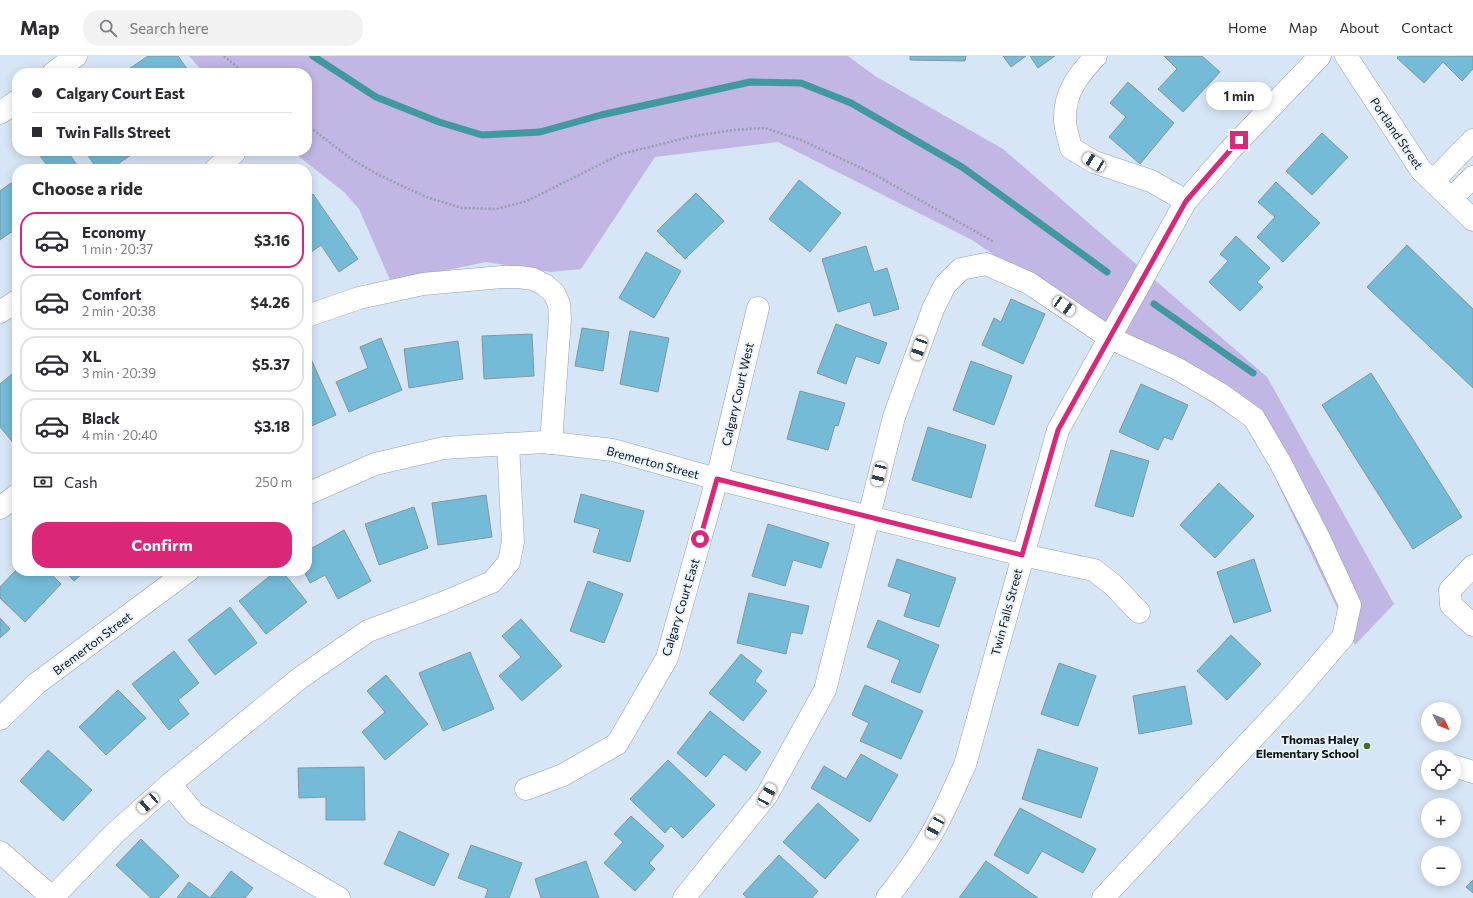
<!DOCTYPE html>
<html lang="en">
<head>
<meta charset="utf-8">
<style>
	:root { --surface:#fff; --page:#f2f2f3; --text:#2b2b33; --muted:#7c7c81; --line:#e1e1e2; --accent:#db2777 }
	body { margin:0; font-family:Commissioner,sans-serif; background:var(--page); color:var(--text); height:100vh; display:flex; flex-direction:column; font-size:15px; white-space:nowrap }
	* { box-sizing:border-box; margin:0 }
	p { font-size:13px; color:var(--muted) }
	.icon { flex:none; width:22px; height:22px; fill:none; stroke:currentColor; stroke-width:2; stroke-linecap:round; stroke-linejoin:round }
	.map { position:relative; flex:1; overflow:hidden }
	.sheet { position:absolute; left:12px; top:108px; width:300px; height:412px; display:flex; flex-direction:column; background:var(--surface); border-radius:16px; box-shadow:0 2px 10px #0003 }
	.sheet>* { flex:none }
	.guide { position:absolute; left:12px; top:12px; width:300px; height:88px; border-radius:16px; box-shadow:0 2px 10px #0003; display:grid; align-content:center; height:88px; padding:0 20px; background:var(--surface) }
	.needle { width:26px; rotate:133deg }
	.buttons { position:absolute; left:1421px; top:646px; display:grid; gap:8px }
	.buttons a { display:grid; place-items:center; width:40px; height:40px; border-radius:50%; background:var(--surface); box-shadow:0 2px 10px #0003; font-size:20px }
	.end { position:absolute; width:18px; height:18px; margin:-9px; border:5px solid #db2777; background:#fff; box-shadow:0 0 0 2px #fff }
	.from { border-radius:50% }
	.bubble { position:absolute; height:28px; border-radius:14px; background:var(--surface); box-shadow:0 2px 10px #0003; font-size:13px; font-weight:700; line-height:28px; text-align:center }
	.car { position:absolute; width:12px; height:24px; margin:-12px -6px; border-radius:5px; box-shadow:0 0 3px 1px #0007; background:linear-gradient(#fff 24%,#345 0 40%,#fff 0 76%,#345 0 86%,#fff 0) }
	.guide b { display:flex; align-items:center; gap:14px; height:38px; font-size:15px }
	.guide b+b { border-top:1px solid var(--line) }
	.guide i { width:10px; height:10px; background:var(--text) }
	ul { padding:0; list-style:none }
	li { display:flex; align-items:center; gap:12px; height:56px; margin:0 8px 6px; padding:0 12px; border:2px solid var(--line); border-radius:16px }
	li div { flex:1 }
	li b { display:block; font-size:15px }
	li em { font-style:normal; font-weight:700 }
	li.current { border-color:var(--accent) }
	li>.icon { width:36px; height:36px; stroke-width:1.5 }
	h2 { padding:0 20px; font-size:18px; line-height:48px }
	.pay { display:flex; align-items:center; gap:10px; height:44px; padding:0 20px; font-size:15px }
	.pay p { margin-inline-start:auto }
	.cta { display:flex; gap:8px; margin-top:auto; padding:8px 20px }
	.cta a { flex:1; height:46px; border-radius:16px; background:var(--accent); color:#fff; font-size:16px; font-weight:700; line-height:46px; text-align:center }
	header { display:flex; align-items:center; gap:24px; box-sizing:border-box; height:56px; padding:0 20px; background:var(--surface); border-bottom:1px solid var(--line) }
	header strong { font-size:19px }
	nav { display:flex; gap:22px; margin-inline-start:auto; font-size:14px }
	.search { width:280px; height:36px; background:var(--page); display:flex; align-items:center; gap:10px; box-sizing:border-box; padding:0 14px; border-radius:16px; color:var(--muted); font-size:15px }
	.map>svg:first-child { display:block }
	.green { fill:#c1b6e4 }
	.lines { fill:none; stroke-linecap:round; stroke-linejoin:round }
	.stream { stroke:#42989f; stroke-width:7 }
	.building { fill:#74bbd8; stroke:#82979f }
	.minor-casing { stroke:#94a2b1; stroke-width:23 }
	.path { stroke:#95a1ad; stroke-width:2.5; stroke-dasharray:2 2; stroke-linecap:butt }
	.minor { stroke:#fff; stroke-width:22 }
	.route { stroke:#db2777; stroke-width:5 }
	.poi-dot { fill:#4a6c24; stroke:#e9f3fc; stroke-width:1.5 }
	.labels { text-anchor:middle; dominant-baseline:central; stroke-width:3.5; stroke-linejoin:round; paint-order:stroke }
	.street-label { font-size:12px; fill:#0e1318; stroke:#e9f3fc }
	.poi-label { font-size:12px; font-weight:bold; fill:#0e1318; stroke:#e9f3fc; text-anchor:end }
</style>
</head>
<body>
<header>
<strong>Map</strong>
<div class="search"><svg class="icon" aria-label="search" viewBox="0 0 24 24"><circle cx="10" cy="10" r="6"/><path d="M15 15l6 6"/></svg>Search here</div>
<nav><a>Home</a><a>Map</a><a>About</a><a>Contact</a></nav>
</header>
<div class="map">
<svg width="1473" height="842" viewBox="0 0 1473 842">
	<rect width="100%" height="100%" fill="#d7e6f6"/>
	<polygon class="green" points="189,0 848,0 875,20 1003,93 1267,321 1394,548 1355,589 1252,374 972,184 778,86 655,101 581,213 551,216 486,206 391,226 359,153 344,136 292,95 307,95 307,17 204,17"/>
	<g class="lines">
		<g class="stream">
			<polyline points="313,0 376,41 439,66 482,79 540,76 601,59 750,26 801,27 851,47 962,111 1107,216"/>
			<polyline points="1154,248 1253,317"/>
		</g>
	</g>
	<g class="building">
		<polygon points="148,0 178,0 190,17 123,17"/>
		<polygon points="910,0 966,0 965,5 910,4"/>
		<polygon points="1003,0 1026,0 1011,11"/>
		<polygon points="1030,0 1055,0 1038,12"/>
		<polygon points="1164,0 1202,0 1220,16 1183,56 1158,33 1177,13"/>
		<polygon points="1398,0 1473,0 1473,13 1462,25 1443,6 1424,27 1397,2"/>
		<polygon points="1128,26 1174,67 1140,108 1109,81 1126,61 1110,47"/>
		<polygon points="1322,77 1348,101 1312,139 1286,115"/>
		<polygon points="36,95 67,95 80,113 42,113 47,109"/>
		<polygon points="85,95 137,95 110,113 97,113"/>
		<polygon points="799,124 841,157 810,196 769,163"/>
		<polygon points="1276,126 1320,167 1283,206 1257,181 1275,161 1258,146"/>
		<polygon points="11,127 17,135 17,172 0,184 0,135"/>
		<polygon points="696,137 724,165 685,203 657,175"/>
		<polygon points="313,138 358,203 339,216 321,189 307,199 307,142"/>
		<polygon points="1236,180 1270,212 1257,226 1263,231 1240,255 1209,226 1228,205 1220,198"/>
		<polygon points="1407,189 1473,253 1473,332 1367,231"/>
		<polygon points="866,190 874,216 887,212 899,253 874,260 870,246 838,256 822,203"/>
		<polygon points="646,196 681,215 654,262 619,242"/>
		<polygon points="1011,243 1045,258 1023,308 982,289 994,262 1001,266"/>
		<polygon points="836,268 887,287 879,308 856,300 846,328 817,317"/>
		<polygon points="582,272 609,276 603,315 575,310"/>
		<polygon points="630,275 669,282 658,336 620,328"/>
		<polygon points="532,278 534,320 484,323 482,280"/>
		<polygon points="381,282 402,334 349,356 336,326 368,312 360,291"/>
		<polygon points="458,285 463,323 409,332 404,293"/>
		<polygon points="307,294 336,359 307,372"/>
		<polygon points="971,305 1012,320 994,369 953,354"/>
		<polygon points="17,314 17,389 16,390 0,371 0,328"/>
		<polygon points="1371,317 1462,461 1413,493 1322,349"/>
		<polygon points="1141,328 1188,349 1172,384 1164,381 1158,394 1119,376"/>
		<polygon points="800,335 845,347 838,370 835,369 828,394 787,383"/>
		<polygon points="928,371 986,389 971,442 912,424"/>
		<polygon points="1111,394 1149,405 1133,461 1095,450"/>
		<polygon points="1219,427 1254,460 1215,502 1180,469"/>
		<polygon points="581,438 644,455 630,506 593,496 600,473 574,466"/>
		<polygon points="486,439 492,481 438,489 432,447"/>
		<polygon points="414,451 428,492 379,509 365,468"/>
		<polygon points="768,468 829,487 821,512 793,504 785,530 752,520"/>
		<polygon points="344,474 371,525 338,543 325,519 310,527 304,515 307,515 307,495"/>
		<polygon points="897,503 956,522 939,571 904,560 911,538 888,530"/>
		<polygon points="1254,503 1271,555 1234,567 1217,516"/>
		<polygon points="17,513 17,515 48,515 61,528 25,566 0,542 0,531"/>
		<polygon points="65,515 85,515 74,525"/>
		<polygon points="276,515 282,515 307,546 266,578 239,545"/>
		<polygon points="588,525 623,538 604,587 570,575"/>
		<polygon points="749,537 809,550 802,578 791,576 786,598 737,587"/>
		<polygon points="230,551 257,587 215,619 188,584"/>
		<polygon points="0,562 10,573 0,582"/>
		<polygon points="521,563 562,610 522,645 499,620 521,601 502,580"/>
		<polygon points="878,564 939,589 920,637 891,626 900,604 867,591"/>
		<polygon points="1231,579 1261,608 1227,644 1197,615"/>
		<polygon points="174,595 199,627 178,644 189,658 169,674 132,628"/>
		<polygon points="470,596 494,653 443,675 419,617"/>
		<polygon points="741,598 762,615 755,625 767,635 743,665 709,637"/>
		<polygon points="1059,607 1096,620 1078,670 1041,658"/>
		<polygon points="386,619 428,668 385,704 362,676 385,656 367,635"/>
		<polygon points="865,629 923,655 901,703 860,685 869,667 852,659"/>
		<polygon points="1185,630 1192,668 1139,678 1133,640"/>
		<polygon points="118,634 146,662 106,699 79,671"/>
		<polygon points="710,655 761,696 746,715 724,698 706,721 677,697"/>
		<polygon points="1038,693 1098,712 1081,762 1022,743"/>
		<polygon points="48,694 92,734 63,765 20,725"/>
		<polygon points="861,698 898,719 870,766 811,732 824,710 846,723"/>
		<polygon points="668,704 715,749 683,782 671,770 665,777 630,743"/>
		<polygon points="364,711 365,764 326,764 326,741 299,742 298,712"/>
		<polygon points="818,747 859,784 825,823 783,786"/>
		<polygon points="1020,752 1096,793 1083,817 1042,795 1028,818 994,799"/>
		<polygon points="631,760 664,790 649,807 655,813 635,835 604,807 623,786 614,778"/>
		<polygon points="399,775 449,798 434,830 384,808"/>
		<polygon points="141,783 179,820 158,842 151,842 116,809"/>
		<polygon points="471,789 522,807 509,842 485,842 488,833 458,822"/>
		<polygon points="779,799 818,835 812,842 747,842 743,838"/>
		<polygon points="586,805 599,842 541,842 535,823"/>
		<polygon points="986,805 1038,842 959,842"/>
		<polygon points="231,815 253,832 245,842 177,842 189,826 210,842"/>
		<polygon points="1473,824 1473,837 1466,831"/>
	</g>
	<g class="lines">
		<defs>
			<g id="minor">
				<path d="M1096,0C1078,19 1064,37 1065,64C1065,73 1069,83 1071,92L1094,106L1151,125L1186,145"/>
				<polyline points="1346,0 1421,114 1473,164"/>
				<polyline points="53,17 76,0"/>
				<polyline points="0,57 17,45"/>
				<polyline points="216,113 234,97"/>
				<polyline points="1433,125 1473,84"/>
				<polyline points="1451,143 1473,121"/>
				<polyline points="0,256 17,245"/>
				<polyline points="307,260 359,242 423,228 502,221 519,221 533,223 545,229 554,237 559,248 560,263 551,387"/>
				<polyline points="307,438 375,408 444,392 544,386 613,394 717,423 1022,499 1094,514 1113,529 1139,556"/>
				<polyline points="0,452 17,439"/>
				<polyline points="1473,510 1450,534 1451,549 1473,569"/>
				<polyline points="0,663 36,628 188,515"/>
				<polyline points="1454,710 1473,716"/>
				<polyline points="170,728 300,622 368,575 445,546 492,526 509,506 513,486 508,388"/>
				<polyline points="526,733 563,719 617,688 667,602 717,423 758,252"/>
				<polyline points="0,796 53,842"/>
				<polyline points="52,842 115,777 170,728 195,758 339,842"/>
				<polyline points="684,842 767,739 825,634 894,361 933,253 945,229 961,213 986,208 1029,227 1110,282 1176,312 1219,337 1254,362 1281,408 1320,484 1350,549 1343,581 1295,637 1103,842"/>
				<path d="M887,842C902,823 916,805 928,784C943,760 953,734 965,709L1058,374L1186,145L1229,95L1320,0"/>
			</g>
		</defs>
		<use href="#minor" class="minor-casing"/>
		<g class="path">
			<polyline points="224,0 244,17"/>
			<polyline points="307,69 350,102 377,118 426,141 462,152 496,153 527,145 621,98 694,80 733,74 765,72 801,84 872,117 994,186"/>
		</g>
		<use href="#minor" class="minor"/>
	</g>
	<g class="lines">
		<polyline class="route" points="700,483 717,423 1022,499 1058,374 1186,145 1239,84"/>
	</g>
	<circle class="poi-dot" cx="1367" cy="690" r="4"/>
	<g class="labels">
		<g class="street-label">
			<text transform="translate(1397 77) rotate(56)">Portland Street</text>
			<text transform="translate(737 338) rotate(-77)">Calgary Court West</text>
			<text transform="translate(653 406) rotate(15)">Bremerton Street</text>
			<text transform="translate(680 551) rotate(-73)">Calgary Court East</text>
			<text transform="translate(1006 556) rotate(-75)">Twin Falls Street</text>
			<text transform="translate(92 587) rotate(-37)">Bremerton Street</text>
		</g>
		<g class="poi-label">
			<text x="1359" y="683">Thomas Haley<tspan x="1359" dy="14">Elementary School</tspan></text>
		</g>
	</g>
</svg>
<div class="buttons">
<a><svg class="needle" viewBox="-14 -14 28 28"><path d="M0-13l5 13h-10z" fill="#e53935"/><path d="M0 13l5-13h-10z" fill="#7c7c81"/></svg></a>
<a><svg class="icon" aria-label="locate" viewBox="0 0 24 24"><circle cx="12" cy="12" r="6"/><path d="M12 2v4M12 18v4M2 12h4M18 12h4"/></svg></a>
<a>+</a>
<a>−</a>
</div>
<i class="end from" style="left:700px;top:483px"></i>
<i class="end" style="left:1239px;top:84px"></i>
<div class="bubble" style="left:1206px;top:26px;width:66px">1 min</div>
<i class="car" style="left:1094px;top:106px;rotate:302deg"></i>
<i class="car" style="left:1064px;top:250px;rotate:124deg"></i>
<i class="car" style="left:919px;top:292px;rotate:200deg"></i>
<i class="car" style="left:879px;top:418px;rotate:194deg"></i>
<i class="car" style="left:767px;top:739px;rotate:29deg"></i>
<i class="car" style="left:148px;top:747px;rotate:229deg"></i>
<i class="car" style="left:935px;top:771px;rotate:209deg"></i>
<div class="guide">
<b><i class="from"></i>Calgary Court East</b>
<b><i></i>Twin Falls Street</b>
</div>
<section class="sheet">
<h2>Choose a ride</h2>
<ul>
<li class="current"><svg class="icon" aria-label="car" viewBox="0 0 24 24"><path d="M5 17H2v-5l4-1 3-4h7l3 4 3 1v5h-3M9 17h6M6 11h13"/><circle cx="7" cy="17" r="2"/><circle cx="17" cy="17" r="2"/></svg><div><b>Economy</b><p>1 min · 20:37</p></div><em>$3.16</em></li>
<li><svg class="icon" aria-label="car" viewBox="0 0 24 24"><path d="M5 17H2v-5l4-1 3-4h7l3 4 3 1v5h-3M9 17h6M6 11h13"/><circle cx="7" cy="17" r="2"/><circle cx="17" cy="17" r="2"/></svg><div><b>Comfort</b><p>2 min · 20:38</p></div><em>$4.26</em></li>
<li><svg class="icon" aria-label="car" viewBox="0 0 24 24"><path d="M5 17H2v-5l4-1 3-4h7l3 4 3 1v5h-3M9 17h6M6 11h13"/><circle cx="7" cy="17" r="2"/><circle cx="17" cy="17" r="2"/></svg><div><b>XL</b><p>3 min · 20:39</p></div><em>$5.37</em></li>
<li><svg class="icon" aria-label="car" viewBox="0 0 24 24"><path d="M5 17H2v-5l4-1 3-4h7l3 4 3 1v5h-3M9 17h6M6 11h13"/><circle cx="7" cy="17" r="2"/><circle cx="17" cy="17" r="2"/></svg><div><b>Black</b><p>4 min · 20:40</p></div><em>$3.18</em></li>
</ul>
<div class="pay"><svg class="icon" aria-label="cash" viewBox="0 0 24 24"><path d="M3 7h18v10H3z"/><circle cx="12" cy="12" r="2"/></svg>Cash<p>250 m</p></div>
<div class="cta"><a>Confirm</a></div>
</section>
</div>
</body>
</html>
